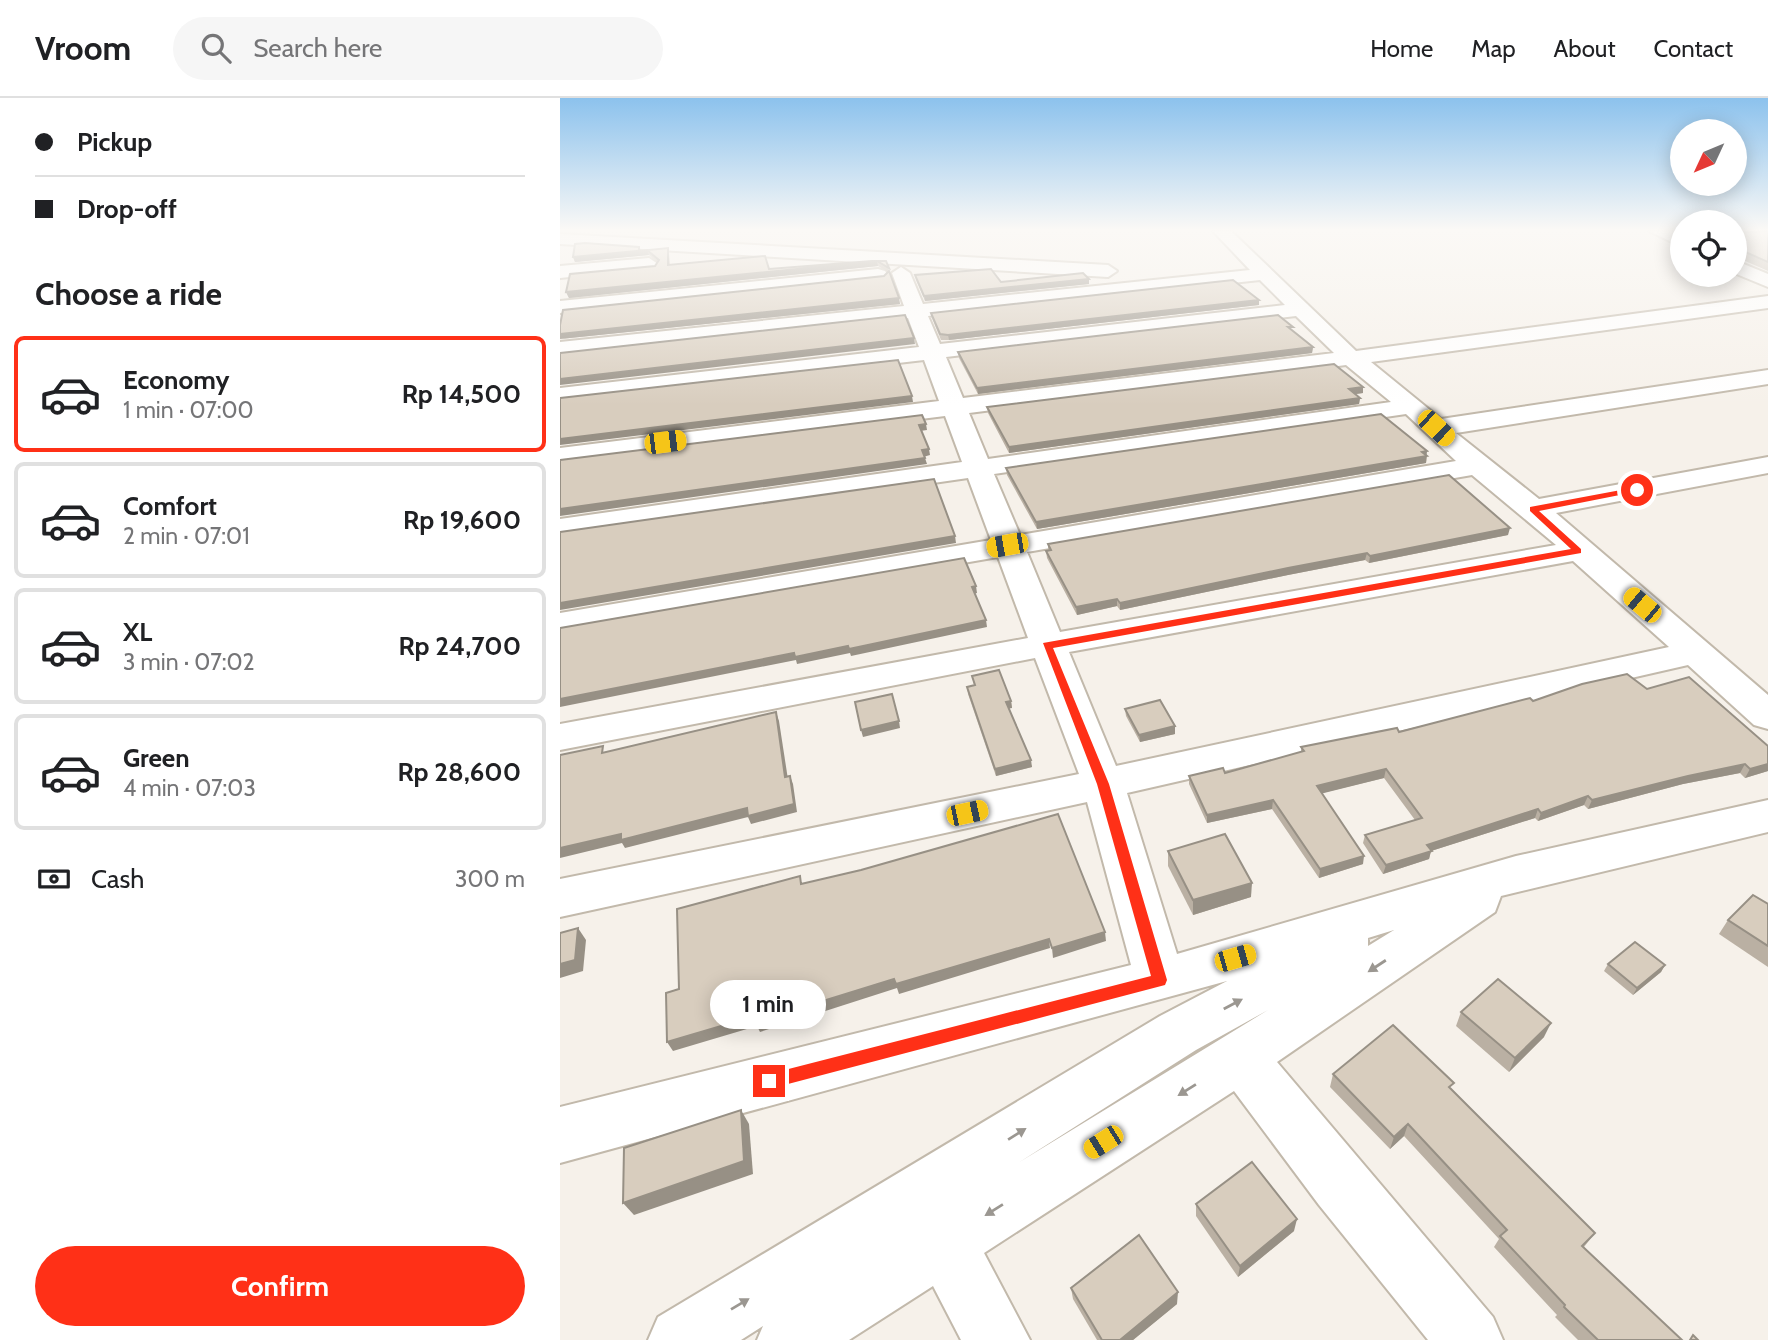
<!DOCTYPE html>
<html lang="en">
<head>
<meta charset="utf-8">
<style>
	:root { --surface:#fff; --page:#f6f6f6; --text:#202124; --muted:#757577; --line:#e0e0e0; --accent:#ff3017 }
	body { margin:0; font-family:Cabin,sans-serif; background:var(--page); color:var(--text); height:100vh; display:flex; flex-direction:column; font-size:26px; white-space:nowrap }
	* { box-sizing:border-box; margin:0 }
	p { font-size:23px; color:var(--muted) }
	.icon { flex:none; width:38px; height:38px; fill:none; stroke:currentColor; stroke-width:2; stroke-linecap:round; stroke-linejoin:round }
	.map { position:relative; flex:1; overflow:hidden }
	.side { display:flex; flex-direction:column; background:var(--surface); width:560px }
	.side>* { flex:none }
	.hud { display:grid; align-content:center; height:154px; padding:0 35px; background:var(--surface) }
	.needle { width:46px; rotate:226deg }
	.fabs { position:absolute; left:1110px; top:21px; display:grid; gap:14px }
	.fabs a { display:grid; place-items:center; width:77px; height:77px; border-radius:50%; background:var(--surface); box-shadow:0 4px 18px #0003; font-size:35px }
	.end { position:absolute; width:32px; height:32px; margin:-16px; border:9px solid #ff3017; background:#fff; box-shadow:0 0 0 4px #fff }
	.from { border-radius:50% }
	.bubble { position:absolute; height:49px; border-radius:24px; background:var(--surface); box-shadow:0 4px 18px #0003; font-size:23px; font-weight:700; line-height:49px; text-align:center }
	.car { position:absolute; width:21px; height:42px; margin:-21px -10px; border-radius:9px; box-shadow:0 0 5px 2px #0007; background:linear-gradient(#f5c518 24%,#345 0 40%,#f5c518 0 76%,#345 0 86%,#f5c518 0) }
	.hud b { display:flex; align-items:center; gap:24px; height:66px; font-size:26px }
	.hud b+b { border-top:2px solid var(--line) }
	.hud i { width:18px; height:18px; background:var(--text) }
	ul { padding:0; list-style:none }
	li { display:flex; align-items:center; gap:21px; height:116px; margin:0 14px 10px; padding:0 21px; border:4px solid var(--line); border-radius:10px }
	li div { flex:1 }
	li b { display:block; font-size:26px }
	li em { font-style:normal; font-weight:700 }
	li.active { border-color:var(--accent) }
	li>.icon { width:63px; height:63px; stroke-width:1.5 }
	h2 { padding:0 35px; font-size:32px; line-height:84px }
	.pay { display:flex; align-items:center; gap:18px; height:77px; padding:0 35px; font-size:26px }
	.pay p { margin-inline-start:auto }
	.cta { display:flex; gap:14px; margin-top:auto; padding:14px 35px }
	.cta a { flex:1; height:80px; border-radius:42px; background:var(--accent); color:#fff; font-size:28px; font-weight:700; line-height:80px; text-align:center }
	header { display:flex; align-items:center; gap:42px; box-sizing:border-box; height:98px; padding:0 35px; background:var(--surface); border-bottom:2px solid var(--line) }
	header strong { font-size:33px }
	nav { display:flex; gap:38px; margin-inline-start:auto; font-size:24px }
	.search { width:490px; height:63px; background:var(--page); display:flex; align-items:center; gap:18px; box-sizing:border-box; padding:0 24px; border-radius:38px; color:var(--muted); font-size:26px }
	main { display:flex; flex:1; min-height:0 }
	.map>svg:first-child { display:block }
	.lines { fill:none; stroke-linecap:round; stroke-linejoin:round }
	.minor-casing { stroke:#c2b9ab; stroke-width:4 }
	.minor { fill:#fff; fill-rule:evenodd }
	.wall { fill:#bab0a3 }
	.shaded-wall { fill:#979085 }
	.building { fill:#d8cdbe; stroke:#979085; stroke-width:2 }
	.oneway { fill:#9b9791 }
	.route { fill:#ff3017 }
</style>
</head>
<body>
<header>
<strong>Vroom</strong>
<div class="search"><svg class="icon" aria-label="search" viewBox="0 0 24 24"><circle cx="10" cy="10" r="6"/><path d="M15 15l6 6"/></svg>Search here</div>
<nav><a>Home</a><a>Map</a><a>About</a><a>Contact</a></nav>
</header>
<main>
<section class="side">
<div class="hud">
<b><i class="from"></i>Pickup</b>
<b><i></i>Drop-off</b>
</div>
<h2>Choose a ride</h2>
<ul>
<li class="active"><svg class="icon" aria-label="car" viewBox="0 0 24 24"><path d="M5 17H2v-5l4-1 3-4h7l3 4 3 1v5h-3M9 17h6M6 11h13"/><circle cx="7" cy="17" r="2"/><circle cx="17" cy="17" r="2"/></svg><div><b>Economy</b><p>1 min · 07:00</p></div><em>Rp 14,500</em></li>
<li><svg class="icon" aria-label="car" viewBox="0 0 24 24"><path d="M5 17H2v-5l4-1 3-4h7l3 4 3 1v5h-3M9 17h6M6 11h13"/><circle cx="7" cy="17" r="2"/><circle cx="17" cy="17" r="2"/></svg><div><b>Comfort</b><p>2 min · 07:01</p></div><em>Rp 19,600</em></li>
<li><svg class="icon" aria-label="car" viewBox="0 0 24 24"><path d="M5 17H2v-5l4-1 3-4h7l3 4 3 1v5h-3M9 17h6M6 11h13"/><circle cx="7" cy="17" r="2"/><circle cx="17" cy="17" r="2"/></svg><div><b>XL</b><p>3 min · 07:02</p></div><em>Rp 24,700</em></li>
<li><svg class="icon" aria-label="car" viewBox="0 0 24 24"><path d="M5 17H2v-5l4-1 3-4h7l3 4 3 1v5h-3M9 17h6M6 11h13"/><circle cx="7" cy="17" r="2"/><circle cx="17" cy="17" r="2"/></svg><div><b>Green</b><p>4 min · 07:03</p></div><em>Rp 28,600</em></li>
</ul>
<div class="pay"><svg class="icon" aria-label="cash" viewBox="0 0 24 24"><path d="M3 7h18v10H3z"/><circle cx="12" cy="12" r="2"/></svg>Cash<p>300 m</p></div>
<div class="cta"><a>Confirm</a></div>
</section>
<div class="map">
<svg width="1208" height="1242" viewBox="0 0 1208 1242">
	<rect width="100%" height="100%" fill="#f6f1ea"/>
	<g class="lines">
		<defs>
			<g id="minor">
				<path d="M653,133H671L796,253L1208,198V210L811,264L881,321L1208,272V286L896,335L979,401L1208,359V375L996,415L1208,597V631L1194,627L1128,567L567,695L617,856L956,758L1208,702V734L941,798L935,814L717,964L933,1219L943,1242H868L759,1107L674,993L424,1155L470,1242H401L373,1188L289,1242H197L203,1228L181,1242H88L98,1219L600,918L667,883L0,1065V1009L571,867L527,704L0,819V781L519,676L475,560L0,652V626L468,540L438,459L0,535V515L431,442L408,380L0,439V421L402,364L385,318L0,366V350L379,303L364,262L0,304V290L359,249L348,220L0,258V244L344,208L332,175L341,169L350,175L363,206L690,172ZM700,182L725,207L380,246L368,218ZM736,218L774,255L403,300L386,259ZM786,267L831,304L428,361L409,315ZM846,316L896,363L460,437L434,376ZM912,377L996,447L500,534L467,454ZM1013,463L1109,549L556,668L509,554ZM834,832L808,848V840ZM708,912L458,1065L636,952Z"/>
				<polygon points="1089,133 1112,133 1122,137 1122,149"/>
				<polygon points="0,136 548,167 557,173 548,179 0,146"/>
				<polygon points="89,160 98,166 96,170 0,180 0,168"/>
				<polygon points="1174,162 1208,176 1208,189 1174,175"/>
				<polygon points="318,171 325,173 328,177 325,181 0,215 0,203"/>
			</g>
		</defs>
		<use href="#minor" class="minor-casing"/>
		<use href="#minor" class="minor"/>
	</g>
	<g class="wall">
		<polygon points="1208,133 1208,173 1174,158 1174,135"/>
		<polygon points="80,152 109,155 110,167 209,171 326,163 340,206 0,241 324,178 328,174 318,168 9,200 6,194 95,168 97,164 89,157 15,164 13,159"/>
		<polygon points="355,177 441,184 529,181 529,186 365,203 356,182"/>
		<polygon points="699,207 389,242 381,242 372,220 371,215"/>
		<polygon points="732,233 753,249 752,255 418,296 399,260 398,254"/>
		<polygon points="803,289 803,295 795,296 800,300 799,306 449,355 428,315 427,309"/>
		<polygon points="866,358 867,358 866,365 477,431 447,377 446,370"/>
		<polygon points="948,437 809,465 805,462 728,477 560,512 557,508 517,517 487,460 486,453 488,453 488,446"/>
		<polygon points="412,578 451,603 452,610 449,610 472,669 436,678 408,596 407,589 414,587"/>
		<polygon points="1087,591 1208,648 1208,673 1185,680 1180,675 1123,686 1028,711 1024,707 978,723 975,720 871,753 869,761 823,776 803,745 805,737 855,722 824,680 762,695 803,766 759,780 712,711 647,725 629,686 629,678 665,675 741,654 741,649 839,634 973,603"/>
		<polygon points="565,611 615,628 615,636 580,644 566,618"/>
		<polygon points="608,753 691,799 633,817 608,768"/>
		<polygon points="1208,806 1208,869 1159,836 1168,822"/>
		<polygon points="1048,866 1105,867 1101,874 1073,897 1044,873"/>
		<polygon points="901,914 984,939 949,974 896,928"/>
		<polygon points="773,976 891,991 1035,1135 1024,1149 1122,1242 1018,1242 995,1219 997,1217 934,1149 939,1141 844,1038 830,1051 770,989"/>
		<polygon points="636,1106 734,1133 678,1179 636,1118"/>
		<polygon points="511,1190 617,1206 573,1242 537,1242 513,1201"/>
	</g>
	<g class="shaded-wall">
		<polygon points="79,149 81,153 87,152 89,157 15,164 13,159"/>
		<polygon points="317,163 318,168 9,200 6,194"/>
		<polygon points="529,181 529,186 365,203 364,198"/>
		<polygon points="339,200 340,206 0,241 0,236"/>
		<polygon points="699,202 699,207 389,242 388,237"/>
		<polygon points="354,240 355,246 0,287 0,281"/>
		<polygon points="753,249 752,255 418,296 417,290"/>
		<polygon points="803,289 803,295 789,297 789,291"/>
		<polygon points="352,298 353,304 0,347 0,341"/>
		<polygon points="800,300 799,306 449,355 449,349"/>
		<polygon points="366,326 367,332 360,333 359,327"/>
		<polygon points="369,351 370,357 363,359 362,352"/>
		<polygon points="867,353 866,365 477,431 476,424"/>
		<polygon points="365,360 367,366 0,418 0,411"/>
		<polygon points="950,430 948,437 809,465 810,458"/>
		<polygon points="395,438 396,445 0,512 0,505"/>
		<polygon points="807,455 805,462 728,477 560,512 560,505 728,470"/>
		<polygon points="416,488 417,495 413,496 412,489"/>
		<polygon points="557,501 557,508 517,517 516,509"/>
		<polygon points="426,522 427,529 291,558 290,555 237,566 236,562 0,609 0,601 234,555 288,548"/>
		<polygon points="451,603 452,610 447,611 446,604"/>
		<polygon points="216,614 219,623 229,688 225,679"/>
		<polygon points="339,623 340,630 303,639 301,632"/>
		<polygon points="615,628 615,636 580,644 579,637"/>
		<polygon points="471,662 472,669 436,678 435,671"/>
		<polygon points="1185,666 1180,675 1123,686 1028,711 1032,702 1128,678"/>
		<polygon points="1208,666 1208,673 1185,680 1190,671"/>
		<polygon points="826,671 824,680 756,697 757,688"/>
		<polygon points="230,678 233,686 237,714 191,726 188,719 65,750 62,745 0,760 0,750"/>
		<polygon points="1028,698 1024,707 978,723 981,715"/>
		<polygon points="713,702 712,711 647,725 647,717"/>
		<polygon points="978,711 975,720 871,753 869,761 823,776 826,767 867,747"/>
		<polygon points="804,758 803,766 759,780 760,771"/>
		<polygon points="692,785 691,799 633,817 633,802"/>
		<polygon points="18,830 26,842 23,873 0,880 0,866"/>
		<polygon points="545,834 546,843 493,860 492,850"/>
		<polygon points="489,841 490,850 339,896 337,890 200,934 197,928 113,953 107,944 195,918"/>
		<polygon points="1105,867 1101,874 1073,897 1077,890"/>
		<polygon points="991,925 984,939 949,974 955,960"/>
		<polygon points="181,1012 189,1026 193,1076 74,1117 63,1105"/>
		<polygon points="848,1026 844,1038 830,1051 834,1039"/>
		<polygon points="737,1121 734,1133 678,1179 680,1168"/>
		<polygon points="618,1194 617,1206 573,1242 560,1242"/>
	</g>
	<g class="building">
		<polygon points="1208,133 1208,164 1174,149 1174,135"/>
		<polygon points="25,145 79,149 79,153 108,150 108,167 205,158 209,171 312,163 326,163 329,170 317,163 6,194 10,176 95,168 99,162 87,152 13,159 15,146"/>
		<polygon points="431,171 441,184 523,175 529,181 364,198 355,177"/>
		<polygon points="329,173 339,200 0,236 0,227 3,212 324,178"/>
		<polygon points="673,182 699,202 388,237 380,236 371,215"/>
		<polygon points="345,217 354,240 0,281 0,255"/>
		<polygon points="718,217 733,229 728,229 753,249 417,290 398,254"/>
		<polygon points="338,262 352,298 0,341 0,300"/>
		<polygon points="774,266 803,289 789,291 800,300 449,349 427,309"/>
		<polygon points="821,316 867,353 862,354 867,358 476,424 446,370"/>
		<polygon points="362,317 366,326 359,327 369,351 362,352 365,360 0,411 0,362"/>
		<polygon points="889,377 950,430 810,458 807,455 728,470 560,505 557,501 516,509 486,453 491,452 488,446"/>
		<polygon points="374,381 395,438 0,505 0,434"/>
		<polygon points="404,460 416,488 412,489 426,522 289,551 288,548 235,559 234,555 0,601 0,530"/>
		<polygon points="439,572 451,603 446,604 471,662 435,671 407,589 415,587 412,578"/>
		<polygon points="1067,576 1087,591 1129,579 1208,648 1208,666 1190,671 1185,666 1128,678 1032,702 1028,698 981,715 978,711 867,747 872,753 826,767 805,737 862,720 826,671 757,688 804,758 760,771 713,702 647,717 629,678 663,670 665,675 744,653 741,649 837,630 839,634 970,600 973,603 1022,586"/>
		<polygon points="332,596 339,623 301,632 295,604"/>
		<polygon points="600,602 615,628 579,637 565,611"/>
		<polygon points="216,614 225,679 230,678 234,706 188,718 187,710 61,742 61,736 0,750 0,657 43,648 42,655"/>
		<polygon points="498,716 545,834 492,850 489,841 336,886 334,881 195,924 195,918 107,944 106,895 119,891 117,811 240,778 241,786 301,772"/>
		<polygon points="665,736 692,785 633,802 608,753"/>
		<polygon points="1193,797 1208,806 1208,848 1168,822"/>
		<polygon points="18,830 15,862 0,866 0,835"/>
		<polygon points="1075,844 1105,867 1077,890 1048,866"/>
		<polygon points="938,881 991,925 955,960 901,914"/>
		<polygon points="833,927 894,985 889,989 1035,1135 1022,1148 1122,1242 1038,1242 1004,1209 1005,1207 940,1138 947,1132 848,1026 834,1039 773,976"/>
		<polygon points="181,1012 184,1063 63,1105 64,1050"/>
		<polygon points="692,1064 737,1121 680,1168 636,1106"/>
		<polygon points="579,1137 618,1194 560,1242 542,1242 511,1190"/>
		<polygon points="1133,1237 1138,1242 1130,1242"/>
	</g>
	<defs><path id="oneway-solid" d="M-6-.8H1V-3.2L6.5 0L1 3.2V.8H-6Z" transform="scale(1.75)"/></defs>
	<g class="oneway">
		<use href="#oneway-solid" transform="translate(817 868) rotate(147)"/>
		<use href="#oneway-solid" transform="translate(673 906) rotate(-28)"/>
		<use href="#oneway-solid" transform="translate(627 992) rotate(148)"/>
		<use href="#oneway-solid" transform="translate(457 1036) rotate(-32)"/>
		<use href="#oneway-solid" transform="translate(434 1112) rotate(148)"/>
		<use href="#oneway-solid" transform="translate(180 1206) rotate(-31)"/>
	</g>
	<linearGradient id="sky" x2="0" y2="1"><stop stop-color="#8cc2ed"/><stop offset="0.43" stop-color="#fbf9f6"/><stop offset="1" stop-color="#fbf9f6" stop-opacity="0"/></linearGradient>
	<rect width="1208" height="307" fill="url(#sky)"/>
	<polygon class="route" points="1077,389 1080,393 979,413 1021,451 1021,455 493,550 549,686 607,882 605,887 209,991 203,989 203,978 209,976 591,878 537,686 483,545 1011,451 970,413 970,409"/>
</svg>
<div class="fabs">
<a><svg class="needle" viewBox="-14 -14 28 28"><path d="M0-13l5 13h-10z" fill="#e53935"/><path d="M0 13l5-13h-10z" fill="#757577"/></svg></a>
<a><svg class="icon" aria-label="locate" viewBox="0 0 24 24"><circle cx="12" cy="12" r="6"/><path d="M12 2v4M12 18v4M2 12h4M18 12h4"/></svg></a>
</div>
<i class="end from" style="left:1077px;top:392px"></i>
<i class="end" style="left:209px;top:983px"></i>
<div class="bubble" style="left:150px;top:882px;width:116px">1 min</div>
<i class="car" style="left:876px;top:330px;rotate:133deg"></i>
<i class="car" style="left:105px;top:344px;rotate:83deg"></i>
<i class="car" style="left:447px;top:447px;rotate:260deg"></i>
<i class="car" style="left:1082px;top:507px;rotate:310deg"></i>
<i class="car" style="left:407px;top:715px;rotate:78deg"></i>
<i class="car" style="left:675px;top:860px;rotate:74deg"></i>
<i class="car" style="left:543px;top:1044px;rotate:238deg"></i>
</div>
</main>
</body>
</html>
